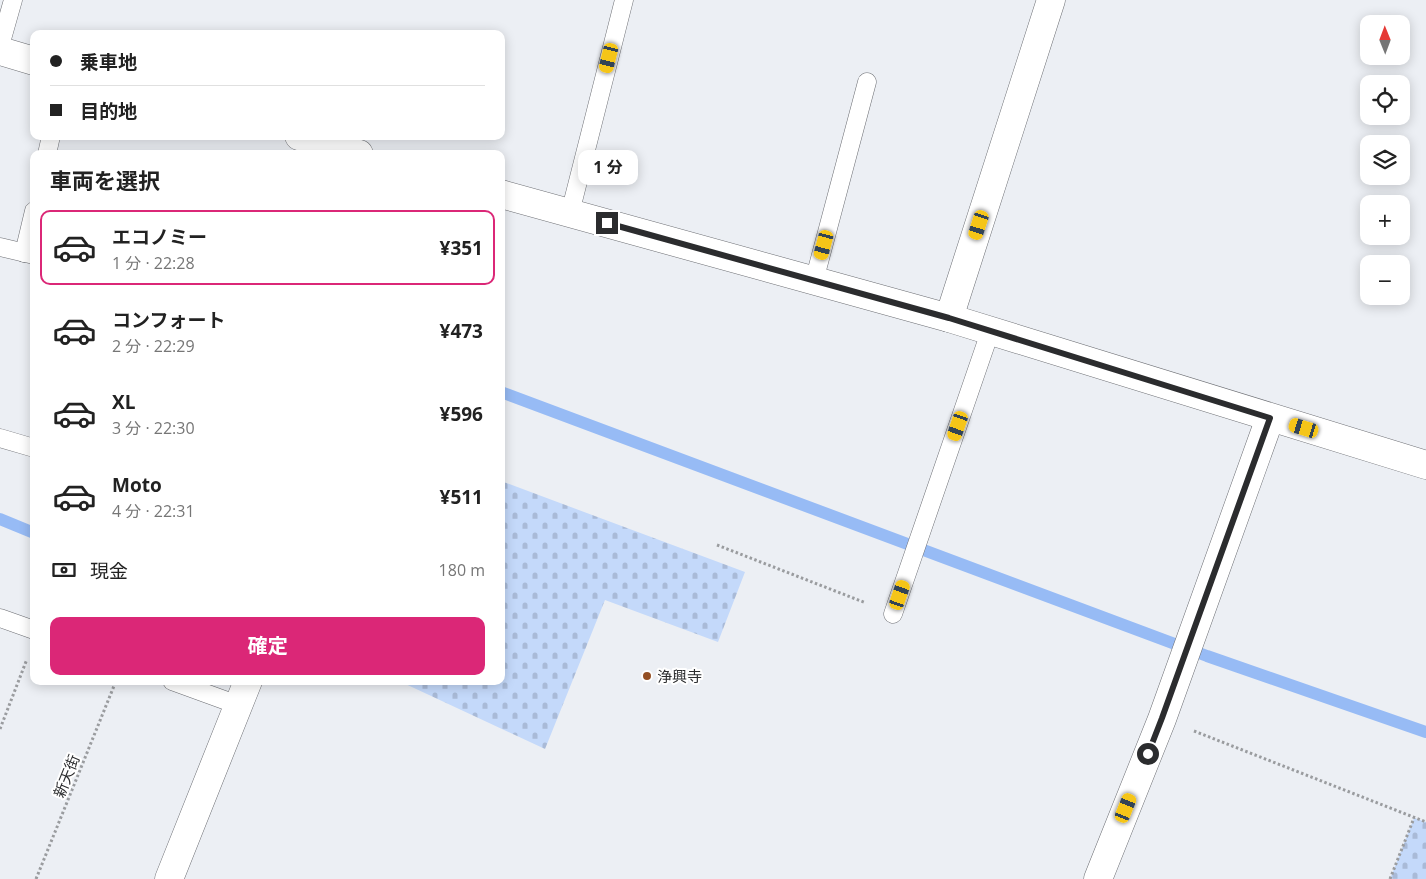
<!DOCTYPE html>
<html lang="ja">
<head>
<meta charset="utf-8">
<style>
	:root { --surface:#fff; --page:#f2f2f2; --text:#222; --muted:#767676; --line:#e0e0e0; --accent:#db2777 }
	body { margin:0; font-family:"Open Sans","Noto Sans JP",sans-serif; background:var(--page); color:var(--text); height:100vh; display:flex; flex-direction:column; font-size:19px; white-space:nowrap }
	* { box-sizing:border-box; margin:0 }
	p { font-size:16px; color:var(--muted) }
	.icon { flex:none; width:28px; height:28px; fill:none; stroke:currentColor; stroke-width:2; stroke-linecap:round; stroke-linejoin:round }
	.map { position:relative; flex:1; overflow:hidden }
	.sheet { position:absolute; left:30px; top:150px; width:475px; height:535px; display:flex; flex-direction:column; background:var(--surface); border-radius:10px; box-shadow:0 2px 12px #0003 }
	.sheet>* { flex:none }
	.top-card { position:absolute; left:30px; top:30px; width:475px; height:110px; border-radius:10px; box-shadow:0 2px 12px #0003; display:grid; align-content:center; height:110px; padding:0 20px; background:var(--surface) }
	.needle { width:32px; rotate:359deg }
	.controls { position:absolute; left:1360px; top:15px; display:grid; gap:10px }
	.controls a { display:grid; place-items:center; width:50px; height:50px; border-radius:10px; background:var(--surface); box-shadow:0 2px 12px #0003; font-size:25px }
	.end { position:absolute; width:22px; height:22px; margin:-11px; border:6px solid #2b2c2e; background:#fff; box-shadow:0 0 0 2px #fff }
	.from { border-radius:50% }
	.bubble { position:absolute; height:35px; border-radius:10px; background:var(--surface); box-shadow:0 2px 12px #0003; font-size:16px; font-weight:700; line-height:35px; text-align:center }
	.car { position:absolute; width:15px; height:30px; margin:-15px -8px; border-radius:6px; box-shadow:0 0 4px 1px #0007; background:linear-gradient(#f5c518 24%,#345 0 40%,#f5c518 0 76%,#345 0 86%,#f5c518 0) }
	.top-card b { display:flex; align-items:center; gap:18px; height:48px; font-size:19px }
	.top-card b+b { border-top:1px solid var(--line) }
	.top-card i { width:12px; height:12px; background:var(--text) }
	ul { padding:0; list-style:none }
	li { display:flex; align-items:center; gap:15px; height:75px; margin:0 10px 8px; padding:0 10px; border:2px solid transparent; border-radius:10px }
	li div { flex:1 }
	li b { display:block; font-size:19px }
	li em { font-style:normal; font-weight:700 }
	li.on { border-color:var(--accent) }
	li>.icon { width:45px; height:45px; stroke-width:1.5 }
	h2 { padding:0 20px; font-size:22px; line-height:60px }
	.pay { display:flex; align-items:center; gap:12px; height:55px; padding:0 20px; font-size:19px }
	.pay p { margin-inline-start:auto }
	.button { display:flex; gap:10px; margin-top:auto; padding:10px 20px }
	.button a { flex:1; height:58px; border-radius:10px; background:var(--accent); color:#fff; font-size:20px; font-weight:700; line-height:58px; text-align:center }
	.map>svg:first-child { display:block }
	.cemetery { fill:url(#cemetery-stones) }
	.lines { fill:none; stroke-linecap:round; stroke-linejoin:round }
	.stream { stroke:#97bbf5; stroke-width:12 }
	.lane-casing { stroke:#6c6e73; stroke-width:19 }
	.street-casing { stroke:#6c6e73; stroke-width:29 }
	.path { stroke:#9a9c9f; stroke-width:3; stroke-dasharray:2.5 2.5; stroke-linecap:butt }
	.lane { stroke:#fff; stroke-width:18 }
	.street { stroke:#fff; stroke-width:28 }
	.route { stroke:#2b2c2e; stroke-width:6 }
	.poi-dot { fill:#944f24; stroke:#fff; stroke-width:2 }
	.labels { text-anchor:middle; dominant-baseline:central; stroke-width:4; stroke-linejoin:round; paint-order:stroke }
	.poi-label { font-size:15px; fill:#2b2c2e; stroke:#fff; text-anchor:start }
	.street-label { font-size:15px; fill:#2b2c2e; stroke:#fff }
</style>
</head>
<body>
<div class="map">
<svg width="1426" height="879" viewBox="0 0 1426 879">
	<defs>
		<pattern id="cemetery-stones" width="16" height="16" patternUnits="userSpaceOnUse" patternTransform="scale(1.25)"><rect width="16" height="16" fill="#c4d9fa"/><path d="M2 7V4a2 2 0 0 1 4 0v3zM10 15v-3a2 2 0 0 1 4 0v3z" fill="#a9bad7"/></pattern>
	</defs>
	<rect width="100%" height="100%" fill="#eceff4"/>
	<g class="cemetery">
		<polygon points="501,481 745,572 718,642 605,600 545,749 399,681 501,681"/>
		<polygon points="1414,818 1426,822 1426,879 1390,879"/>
	</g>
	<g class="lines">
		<g class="stream">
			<polyline points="501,392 1207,656 1426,732"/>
			<polyline points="0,519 34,533"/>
		</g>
		<defs>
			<g id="lane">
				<polyline points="0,46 13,0"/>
				<polyline points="47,154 51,136"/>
				<polyline points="570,213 624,0"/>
				<polyline points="0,247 34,255"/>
				<polyline points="24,253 34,211"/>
				<polyline points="814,281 867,82"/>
				<polyline points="0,438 34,448"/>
				<polyline points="893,614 990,332"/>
				<polyline points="0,618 34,630"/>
				<polyline points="172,681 238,705"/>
			</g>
			<g id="street">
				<polyline points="0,51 34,61"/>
				<polyline points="299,136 359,154"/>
				<polyline points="501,194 949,318 1426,465"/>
				<polyline points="949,318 1051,0"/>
				<polyline points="169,879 248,681"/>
				<polyline points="1098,879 1162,719 1270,418"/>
			</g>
		</defs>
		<use href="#lane" class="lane-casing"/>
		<use href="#street" class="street-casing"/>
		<g class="path">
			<polyline points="717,545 866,603"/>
			<polyline points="0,729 27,659"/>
			<polyline points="1194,731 1426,822"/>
			<polyline points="36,879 116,681"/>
			<polyline points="1390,879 1414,818"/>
		</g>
		<use href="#lane" class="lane"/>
		<use href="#street" class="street"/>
	</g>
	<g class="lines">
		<polyline class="route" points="607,223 949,318 1270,418 1162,718 1148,754"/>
	</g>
	<circle class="poi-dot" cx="647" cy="676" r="5"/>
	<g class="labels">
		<g class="poi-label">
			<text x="657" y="676">浄興寺</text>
		</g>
		<g class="street-label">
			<text transform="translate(66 776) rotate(-68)">新天街</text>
		</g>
	</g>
</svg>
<div class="controls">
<a><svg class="needle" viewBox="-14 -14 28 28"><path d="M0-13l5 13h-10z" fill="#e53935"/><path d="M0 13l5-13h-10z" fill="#767676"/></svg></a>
<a><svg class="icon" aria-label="locate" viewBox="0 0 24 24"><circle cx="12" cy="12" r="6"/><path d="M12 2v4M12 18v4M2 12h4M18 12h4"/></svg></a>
<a><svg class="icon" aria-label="layers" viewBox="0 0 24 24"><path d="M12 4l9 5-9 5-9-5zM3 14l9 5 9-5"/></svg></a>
<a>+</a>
<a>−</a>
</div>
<i class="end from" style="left:1148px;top:754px"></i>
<i class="end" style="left:607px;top:223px"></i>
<div class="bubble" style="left:578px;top:150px;width:60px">1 分</div>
<i class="car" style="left:609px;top:58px;rotate:194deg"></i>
<i class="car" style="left:979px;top:225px;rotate:198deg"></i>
<i class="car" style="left:824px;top:245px;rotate:195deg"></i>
<i class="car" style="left:958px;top:426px;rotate:199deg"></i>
<i class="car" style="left:1304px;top:428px;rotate:287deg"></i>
<i class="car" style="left:900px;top:595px;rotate:19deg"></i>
<i class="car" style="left:1126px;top:808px;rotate:22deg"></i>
<div class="top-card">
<b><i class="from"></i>乗車地</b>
<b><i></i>目的地</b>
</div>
<section class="sheet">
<h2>車両を選択</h2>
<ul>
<li class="on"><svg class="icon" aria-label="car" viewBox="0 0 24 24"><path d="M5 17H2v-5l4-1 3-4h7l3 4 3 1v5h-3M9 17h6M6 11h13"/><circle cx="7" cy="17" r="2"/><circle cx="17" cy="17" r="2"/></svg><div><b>エコノミー</b><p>1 分 · 22:28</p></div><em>¥351</em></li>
<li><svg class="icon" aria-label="car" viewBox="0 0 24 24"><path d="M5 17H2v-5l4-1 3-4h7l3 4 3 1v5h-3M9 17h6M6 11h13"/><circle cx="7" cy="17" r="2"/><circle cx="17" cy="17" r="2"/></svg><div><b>コンフォート</b><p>2 分 · 22:29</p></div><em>¥473</em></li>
<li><svg class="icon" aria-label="car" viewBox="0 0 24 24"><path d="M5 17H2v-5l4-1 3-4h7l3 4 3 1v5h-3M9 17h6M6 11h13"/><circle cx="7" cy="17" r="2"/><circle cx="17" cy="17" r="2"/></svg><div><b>XL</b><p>3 分 · 22:30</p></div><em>¥596</em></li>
<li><svg class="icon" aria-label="car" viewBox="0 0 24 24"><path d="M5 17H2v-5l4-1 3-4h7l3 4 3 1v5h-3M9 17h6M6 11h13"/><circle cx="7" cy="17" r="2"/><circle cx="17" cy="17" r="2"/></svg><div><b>Moto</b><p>4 分 · 22:31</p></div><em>¥511</em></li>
</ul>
<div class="pay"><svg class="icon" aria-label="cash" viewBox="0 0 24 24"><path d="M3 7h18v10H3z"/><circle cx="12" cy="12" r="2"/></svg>現金<p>180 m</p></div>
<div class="button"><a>確定</a></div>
</section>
</div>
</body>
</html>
